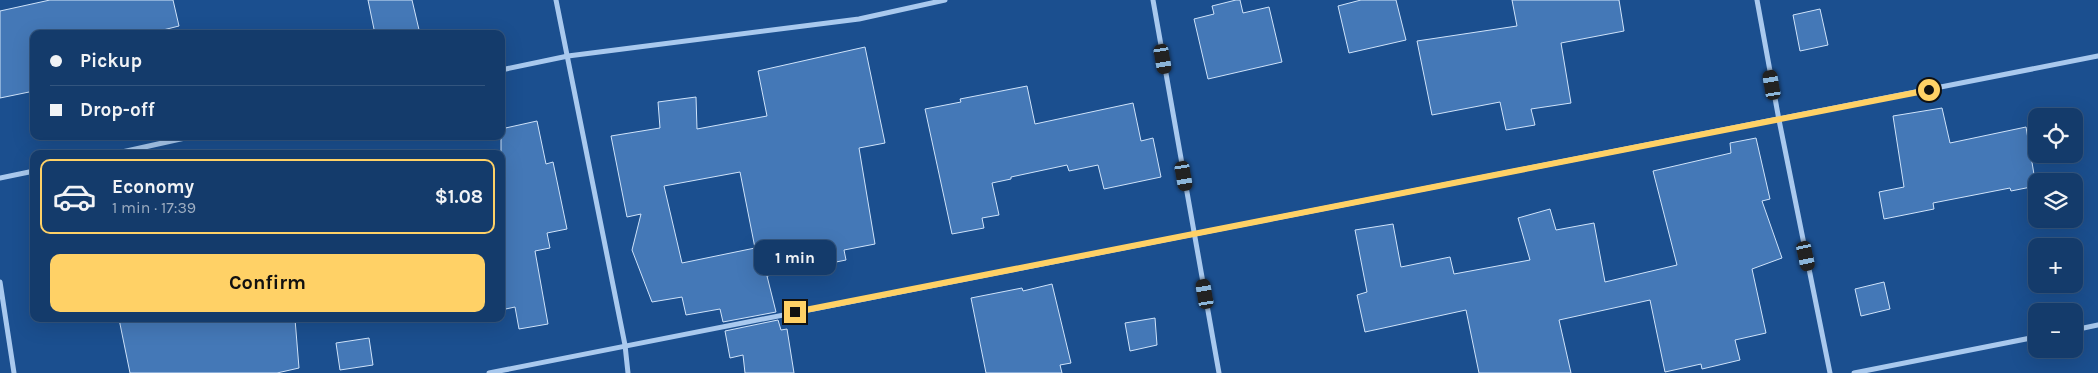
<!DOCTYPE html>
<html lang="en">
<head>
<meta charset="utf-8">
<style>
	:root { --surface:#143b6b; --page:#214673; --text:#f1f3f6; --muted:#9dadc1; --line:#33557e; --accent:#ffd166 }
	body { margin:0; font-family:Karla,sans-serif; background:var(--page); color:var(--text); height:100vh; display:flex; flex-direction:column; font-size:19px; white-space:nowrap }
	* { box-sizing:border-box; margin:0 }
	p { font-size:16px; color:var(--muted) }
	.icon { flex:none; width:28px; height:28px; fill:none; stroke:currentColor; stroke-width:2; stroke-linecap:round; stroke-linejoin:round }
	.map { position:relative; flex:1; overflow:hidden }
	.panel { position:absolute; left:30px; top:150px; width:475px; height:172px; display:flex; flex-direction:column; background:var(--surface); border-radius:10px; box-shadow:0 5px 20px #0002,0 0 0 1px var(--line) }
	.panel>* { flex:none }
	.top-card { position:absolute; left:30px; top:30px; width:475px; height:110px; border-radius:10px; box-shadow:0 5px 20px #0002,0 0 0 1px var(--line); display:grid; align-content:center; height:110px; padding:0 20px; background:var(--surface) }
	.controls { position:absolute; left:2028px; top:108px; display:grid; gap:10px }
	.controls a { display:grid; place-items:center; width:55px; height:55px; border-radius:10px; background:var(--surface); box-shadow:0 5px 20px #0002,0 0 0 1px var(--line); font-size:25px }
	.end { position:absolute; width:22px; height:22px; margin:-11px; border:6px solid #ffd166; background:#111; box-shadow:0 0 0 2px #111 }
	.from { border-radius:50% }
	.bubble { position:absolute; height:35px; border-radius:10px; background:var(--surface); box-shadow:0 5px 20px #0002,0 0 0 1px var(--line); font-size:16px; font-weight:700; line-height:35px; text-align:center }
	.car { position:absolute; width:15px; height:30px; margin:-15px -8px; border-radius:6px; box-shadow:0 0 4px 1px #0007; background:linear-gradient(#222 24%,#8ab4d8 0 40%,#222 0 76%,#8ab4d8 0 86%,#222 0) }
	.top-card b { display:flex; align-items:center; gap:18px; height:48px; font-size:19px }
	.top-card b+b { border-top:1px solid var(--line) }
	.top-card i { width:12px; height:12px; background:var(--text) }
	ul { padding:9px 0 0; list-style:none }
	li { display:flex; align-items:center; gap:15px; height:75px; margin:0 10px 8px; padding:0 10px; border:2px solid var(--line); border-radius:10px }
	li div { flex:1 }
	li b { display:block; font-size:19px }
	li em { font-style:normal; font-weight:700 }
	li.selected { border-color:var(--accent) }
	li>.icon { width:45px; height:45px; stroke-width:1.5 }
	.primary-button { display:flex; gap:10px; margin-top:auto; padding:10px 20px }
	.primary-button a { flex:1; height:58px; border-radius:10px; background:var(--accent); color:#111; font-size:20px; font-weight:700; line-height:58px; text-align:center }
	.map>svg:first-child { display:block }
	.building { fill:#4478b7; stroke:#cfe3fa; fill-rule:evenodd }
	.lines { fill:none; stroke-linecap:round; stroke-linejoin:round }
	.minor { stroke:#a9c9ee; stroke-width:5 }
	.route { stroke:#ffd166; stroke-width:6 }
</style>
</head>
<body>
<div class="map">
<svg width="2098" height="373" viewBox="0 0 2098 373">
	<rect width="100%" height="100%" fill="#1b4f8f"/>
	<g class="building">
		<polygon points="50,0 173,0 179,26 147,34 34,34 34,91 0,98 0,11"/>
		<polygon points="368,0 412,0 420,34 375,34"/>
		<polygon points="1236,0 1240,0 1243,13 1269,7 1282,62 1208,79 1194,19 1214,14 1212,6"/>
		<polygon points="1361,0 1396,0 1406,40 1349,53 1338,6"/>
		<polygon points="1512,0 1619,0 1624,31 1561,43 1571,103 1531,109 1535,125 1506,130 1500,102 1432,115 1417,41 1517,26"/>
		<polygon points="1820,9 1828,45 1800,51 1793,15"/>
		<path d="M865,47L885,143L859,148L875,244L844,250L846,260L767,276L776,312L723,322L720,309L686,315L682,297L652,302L632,250L641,214L627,217L611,136L660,128L658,102L696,97L697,129L767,116L758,71ZM740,172L755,248L682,263L664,186Z"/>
		<polygon points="1027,86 1035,124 1133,103 1141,141 1153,138 1161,177 1104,189 1098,165 1069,171 1067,165 1011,177 1011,179 992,183 999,215 982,218 984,228 952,234 925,109 961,102 960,99"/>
		<polygon points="1942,108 1950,143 2026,127 2036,186 2011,191 2010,188 1933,203 1934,209 1884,219 1879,192 1904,187 1893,116"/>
		<polygon points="537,121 546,164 553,162 567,229 547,233 550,248 535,251 548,324 519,329 515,307 501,310 501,129"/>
		<polygon points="1756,138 1770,199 1762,201 1782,258 1752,269 1766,333 1735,340 1740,360 1702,369 1701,364 1665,372 1650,300 1559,320 1571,373 1479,373 1466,310 1365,332 1357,295 1367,292 1355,230 1393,224 1401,267 1450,257 1454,274 1530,260 1518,218 1550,209 1556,230 1594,223 1605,282 1677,265 1653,171 1731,153 1730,143"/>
		<polygon points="1884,282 1890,309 1861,316 1855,289"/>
		<polygon points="1052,284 1071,363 1060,365 1062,373 986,373 971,298 1022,288 1023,291"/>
		<polygon points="1155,318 1157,345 1130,351 1125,323"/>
		<polygon points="119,319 295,319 299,368 277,373 130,373"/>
		<polygon points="778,320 781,330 787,329 794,373 745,373 743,355 730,358 725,331"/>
		<polygon points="369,338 373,365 340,370 336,343"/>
	</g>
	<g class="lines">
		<g class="minor">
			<polyline points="556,0 625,345 628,373"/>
			<polyline points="1153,0 1219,373"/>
			<polyline points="1757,0 1779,120 1830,373"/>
			<polyline points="501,70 568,56 859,19 945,0"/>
			<polyline points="113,154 194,136"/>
			<polyline points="0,178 34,171"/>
			<polyline points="0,282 14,373"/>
			<polyline points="2074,330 2098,325"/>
			<polyline points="489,373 2098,56"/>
			<polyline points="1854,373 2036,337"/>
		</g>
	</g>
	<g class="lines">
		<polyline class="route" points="795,312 1929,90"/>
	</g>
</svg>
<div class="controls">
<a><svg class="icon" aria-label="locate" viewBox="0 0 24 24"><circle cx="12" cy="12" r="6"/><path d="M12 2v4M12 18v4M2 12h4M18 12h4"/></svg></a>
<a><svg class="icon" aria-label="layers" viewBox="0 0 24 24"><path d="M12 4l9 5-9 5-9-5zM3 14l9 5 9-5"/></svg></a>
<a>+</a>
<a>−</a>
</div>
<i class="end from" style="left:1929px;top:90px"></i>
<i class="end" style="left:795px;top:312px"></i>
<div class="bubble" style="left:754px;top:240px;width:82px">1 min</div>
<i class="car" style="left:1163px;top:59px;rotate:170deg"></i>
<i class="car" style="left:1772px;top:85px;rotate:350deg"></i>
<i class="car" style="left:1184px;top:176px;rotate:170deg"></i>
<i class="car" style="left:1806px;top:256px;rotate:168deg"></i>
<i class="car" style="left:1205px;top:294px;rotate:350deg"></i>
<div class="top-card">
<b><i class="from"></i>Pickup</b>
<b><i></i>Drop-off</b>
</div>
<section class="panel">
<ul>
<li class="selected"><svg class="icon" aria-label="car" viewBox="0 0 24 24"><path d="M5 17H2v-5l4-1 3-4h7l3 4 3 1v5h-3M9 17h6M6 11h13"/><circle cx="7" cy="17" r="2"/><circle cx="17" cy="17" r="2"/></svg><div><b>Economy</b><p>1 min · 17:39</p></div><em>$1.08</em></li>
</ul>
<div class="primary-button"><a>Confirm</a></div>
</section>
</div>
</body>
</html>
